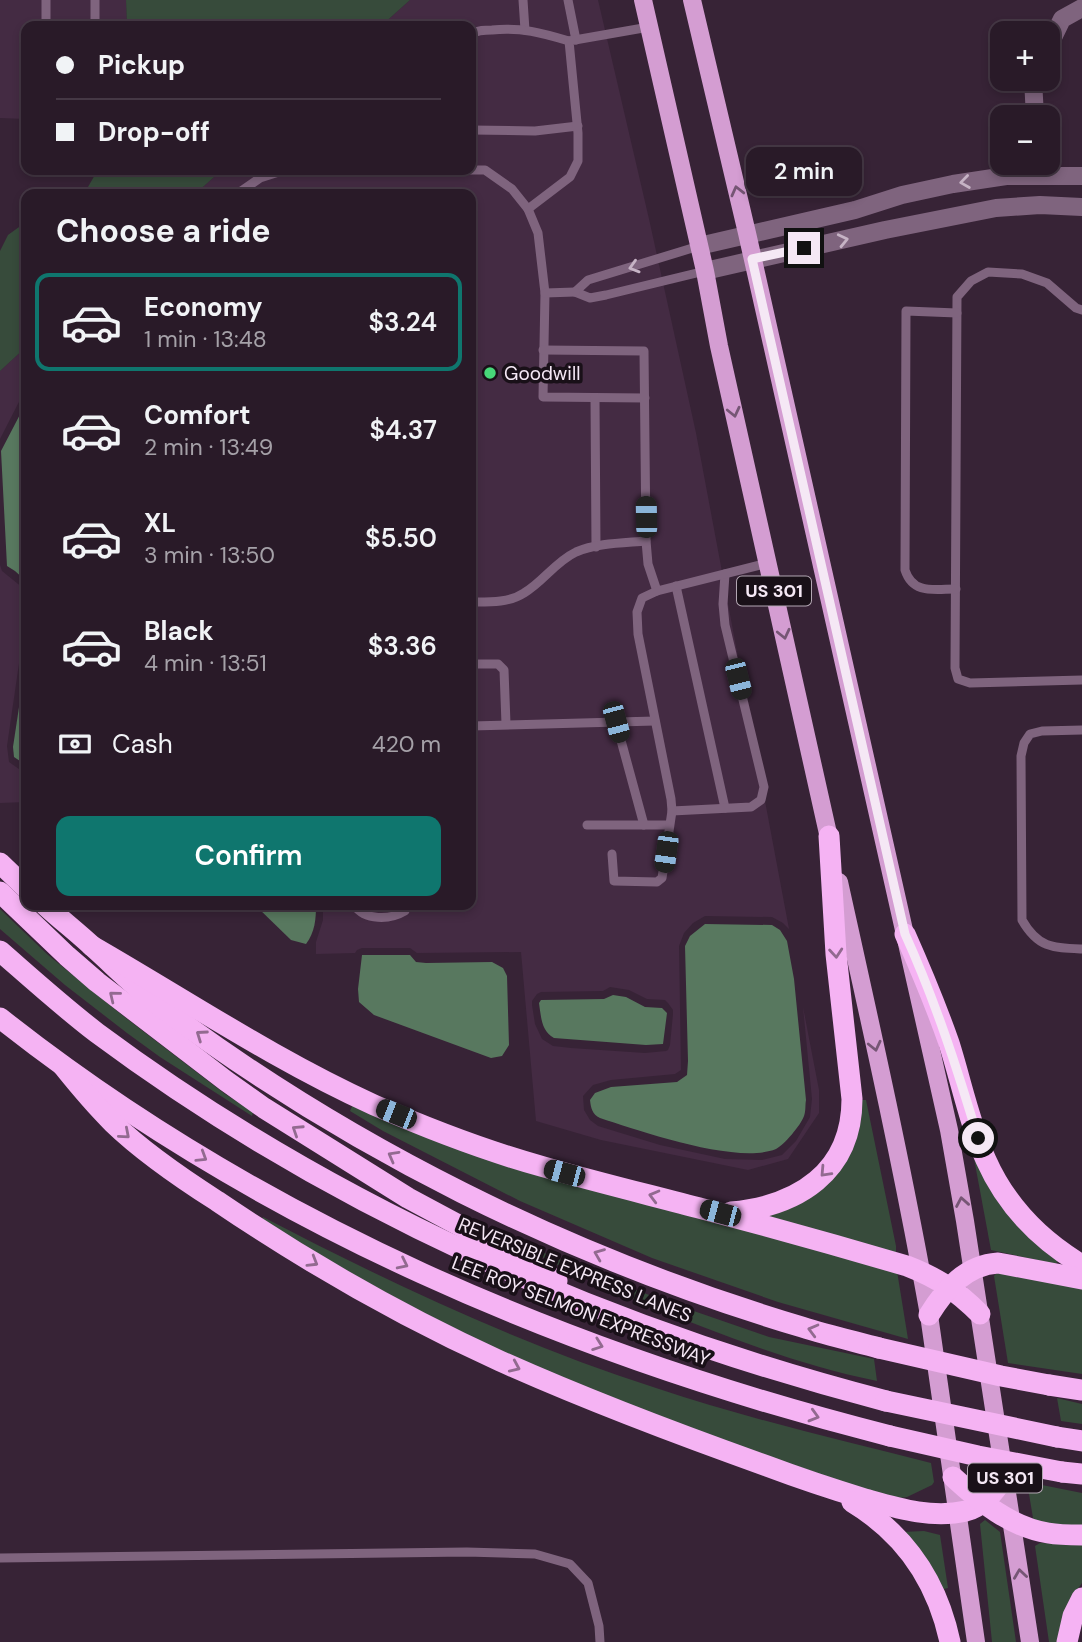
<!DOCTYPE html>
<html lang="en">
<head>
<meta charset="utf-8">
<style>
	:root { --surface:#291a28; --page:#352734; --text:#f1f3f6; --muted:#a5a1a8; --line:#453845; --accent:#0f766e }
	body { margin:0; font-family:"DM Sans",sans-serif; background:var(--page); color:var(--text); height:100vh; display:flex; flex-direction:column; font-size:26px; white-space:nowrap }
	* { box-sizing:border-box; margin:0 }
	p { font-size:23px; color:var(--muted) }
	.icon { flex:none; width:38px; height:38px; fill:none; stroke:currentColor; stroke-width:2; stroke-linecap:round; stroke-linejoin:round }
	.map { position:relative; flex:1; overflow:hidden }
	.drawer { position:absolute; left:21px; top:189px; width:455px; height:721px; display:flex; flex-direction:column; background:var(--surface); border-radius:14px; box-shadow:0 4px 10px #0003,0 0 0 2px var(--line) }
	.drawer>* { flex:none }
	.top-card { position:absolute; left:21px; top:21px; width:455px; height:154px; border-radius:14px; box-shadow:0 4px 10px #0003,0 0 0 2px var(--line); display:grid; align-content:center; height:154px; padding:0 35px; background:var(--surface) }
	.tools { position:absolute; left:990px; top:21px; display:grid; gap:14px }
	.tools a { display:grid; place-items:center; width:70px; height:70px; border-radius:14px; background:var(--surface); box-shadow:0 4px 10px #0003,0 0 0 2px var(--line); font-size:35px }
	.end { position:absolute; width:32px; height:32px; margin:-16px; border:9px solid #f5e8f5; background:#111; box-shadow:0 0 0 4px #111 }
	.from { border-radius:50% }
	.bubble { position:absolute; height:49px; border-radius:14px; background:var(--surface); box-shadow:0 4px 10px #0003,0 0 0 2px var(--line); font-size:23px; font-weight:600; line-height:49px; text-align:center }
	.car { position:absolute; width:21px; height:42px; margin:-21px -10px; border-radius:9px; box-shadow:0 0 5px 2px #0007; background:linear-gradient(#222 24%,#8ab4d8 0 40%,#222 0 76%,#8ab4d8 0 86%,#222 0) }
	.top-card b { display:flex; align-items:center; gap:24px; height:66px; font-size:26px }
	.top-card b+b { border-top:2px solid var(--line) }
	.top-card i { width:18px; height:18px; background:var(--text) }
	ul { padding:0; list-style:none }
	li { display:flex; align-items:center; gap:21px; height:98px; margin:0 14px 10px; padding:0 21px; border:4px solid transparent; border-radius:14px }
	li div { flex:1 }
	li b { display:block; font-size:26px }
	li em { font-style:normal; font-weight:600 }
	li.on { border-color:var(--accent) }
	li>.icon { width:63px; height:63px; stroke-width:1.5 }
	h2 { padding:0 35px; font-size:32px; line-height:84px }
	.pay { display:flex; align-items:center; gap:18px; height:77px; padding:0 35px; font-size:26px }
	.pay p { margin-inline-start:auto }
	.primary-button { display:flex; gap:14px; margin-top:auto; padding:14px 35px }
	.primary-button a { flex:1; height:80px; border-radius:14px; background:var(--accent); color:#fff; font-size:28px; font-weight:600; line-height:80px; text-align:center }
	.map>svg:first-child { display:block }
	.built { fill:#442b43; fill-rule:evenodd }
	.green { fill:#374b3b }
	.water { fill:#58785f }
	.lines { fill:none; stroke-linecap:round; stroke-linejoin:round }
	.service { stroke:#7f647e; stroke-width:9 }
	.minor { stroke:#7f647e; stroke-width:18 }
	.tertiary { stroke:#7f647e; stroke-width:18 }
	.primary { stroke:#d49dd2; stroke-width:18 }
	.motorway { stroke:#f5b3f3; stroke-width:21 }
	.motorway-bridge { stroke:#f5b3f3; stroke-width:21 }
	.oneway { stroke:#c6b3c5 }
	.oneway2 { stroke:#765675 }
	.oneway3 { stroke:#926a90 }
	.route { stroke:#f5e8f5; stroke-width:9 }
	.poi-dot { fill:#47d779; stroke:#191018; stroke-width:2.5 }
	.labels { text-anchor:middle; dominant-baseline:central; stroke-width:7; stroke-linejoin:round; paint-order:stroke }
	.shield { fill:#191018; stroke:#b3a7b3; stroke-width:2 }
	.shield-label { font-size:18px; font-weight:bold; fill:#f5e8f5 }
	.poi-label { font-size:19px; fill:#f5e8f5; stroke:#191018; text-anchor:start }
	.street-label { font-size:19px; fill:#f5e8f5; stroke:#191018 }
</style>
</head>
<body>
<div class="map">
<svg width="1082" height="1642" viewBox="0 0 1082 1642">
	<rect width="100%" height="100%" fill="#372336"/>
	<g class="built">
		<polygon points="0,0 126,0 127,26 26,26 26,119 0,118"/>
		<path d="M410,0H598L649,219L696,433L789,929L783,923L772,917L705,916L693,923L684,933L679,946L681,1070L675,1074L611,1080L593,1085L583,1096L584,1110L590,1120L598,1126L660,1145L725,1159L762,1160L782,1155L796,1141L810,1117L812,1099L803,1007L819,1090V1113L788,1159L748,1170L601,1140L536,1121L521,952L417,953L410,948H362L357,950L355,953L316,954V942L323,920V905H471V194H195L222,170H471V26H381ZM610,987L629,990L647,999L665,1000L668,1003L673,1010V1014L670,1045L668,1050L666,1051L645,1053L571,1048L553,1046L542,1039L535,1024L532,1005V1001L537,994L541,992L603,991Z"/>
		<polygon points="26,347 26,388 0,439 0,371"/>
		<polygon points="0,565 2,571 23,588 26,596 26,615 7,746 9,762 26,774 26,802 0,803"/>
	</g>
	<g class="green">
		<polygon points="126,0 410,0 381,26 127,26"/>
		<polygon points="95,170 222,170 195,194 84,194 96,173"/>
		<polygon points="26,222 26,347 0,371 0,251 8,235"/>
		<polygon points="0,909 48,955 122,1015 225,1094 253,1112 252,1116 160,1057 127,1033 65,985 0,929"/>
		<polygon points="857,1100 866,1100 896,1246 896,1254 761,1218 806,1198"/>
		<polygon points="354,1102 897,1271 908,1339 778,1302 652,1258 520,1201 383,1131 350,1111"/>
		<polygon points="973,1153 1058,1260 1056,1264 991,1250"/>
		<path d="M263,1217C390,1283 519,1344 656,1388C746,1418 839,1440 931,1463L934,1482L932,1485L907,1497L893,1499L588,1394L501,1355L260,1224Z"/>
		<path d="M542,1252L659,1299L769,1337L874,1359L877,1381C817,1369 760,1349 703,1327C647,1305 593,1283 540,1256Z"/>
		<polygon points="997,1272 1082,1288 1082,1374 1008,1363 994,1276"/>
		<polygon points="1057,1398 1082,1404 1082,1424 1061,1421"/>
		<polygon points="1027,1482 1082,1493 1082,1529 1034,1524"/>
		<polygon points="985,1520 1000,1532 1016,1642 992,1642 980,1524"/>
		<polygon points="924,1531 940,1535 948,1588 939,1590 902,1532"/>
		<polygon points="1040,1543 1082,1544 1082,1583 1077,1590 1058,1642 1049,1642 1035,1546"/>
	</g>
	<g class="water">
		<polygon points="26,403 26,581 15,571 7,566 1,451"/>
		<polygon points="26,661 26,765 14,757 13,747"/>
		<path d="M255,905H316C316,919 315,932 306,944L291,940Z"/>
		<path d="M705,924L772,925L780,930L787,941L794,979L806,1100C805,1105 806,1111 804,1116C801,1125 784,1145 776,1149C737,1165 640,1131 600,1118C592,1114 591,1108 590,1100L595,1093L611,1087L677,1082L687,1075L688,1061L685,946L690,936Z"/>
		<polygon points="362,955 410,955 416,962 426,963 492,962 503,968 507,976 509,1045 502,1056 491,1058 374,1015 359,1002 358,989"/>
		<path d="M613,995L626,997L645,1007L662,1008L667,1013L663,1044L646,1045L554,1038C541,1031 541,1016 539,1003L541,1000L604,999Z"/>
	</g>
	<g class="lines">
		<g class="service">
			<polyline points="46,0 46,26"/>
			<polyline points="95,0 95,26"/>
			<polyline points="523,0 525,30"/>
			<polyline points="568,0 576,40"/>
			<path d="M471,34C478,30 485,30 492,30C521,27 542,33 569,41"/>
			<polyline points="471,130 535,131 578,126"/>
			<polyline points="471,170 485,170 512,189 528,209 538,233 545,293 543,397 645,398"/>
			<polyline points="237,194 260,178 285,170"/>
			<polyline points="528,209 570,177 578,161 578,133 569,41 649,27"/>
			<polyline points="699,246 588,280 575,292 590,298 606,295 705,271"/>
			<polyline points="545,293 575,292"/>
			<polyline points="1082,310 1076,308 1047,283 1022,274 988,272 971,281 957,297 955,668 958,679 970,683 1082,680"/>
			<polyline points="543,350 644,351 646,541 648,564 657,591"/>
			<polyline points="595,398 596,547"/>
			<polyline points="676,586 725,808"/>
			<path d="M956,589C935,589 913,595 905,570L906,311L957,313"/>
			<path d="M471,602C488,602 509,603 524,593C543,582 555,562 576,552C597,543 624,543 646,541"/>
			<polyline points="471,664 498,664 504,670 506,724"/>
			<polyline points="616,722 644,825"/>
			<polyline points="471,726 655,721"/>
			<path d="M1082,730L1042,731L1030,734L1024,743L1021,756L1022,920C1038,948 1053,948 1082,949"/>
			<polyline points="672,811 751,807 761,800 764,787 725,625 723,604 725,574"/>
			<polyline points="587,825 669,825"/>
			<polyline points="612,854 614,881 657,882 662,878 672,811 671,799 638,634 637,612 642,598 657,591 768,563"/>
			<path d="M354,905C365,921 390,920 405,911V905"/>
			<polyline points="0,1558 467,1552 535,1554 570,1564 588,1583 599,1626 600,1642"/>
		</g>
		<g class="minor">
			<polyline points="1048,48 1062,19 1082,8"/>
			<polyline points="1033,79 1035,117"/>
		</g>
		<g class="tertiary">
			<polyline points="699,246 855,210 902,195 953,184 1006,176 1082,176"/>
			<polyline points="705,271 885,230 996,208 1040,205 1082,207"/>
		</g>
		<g class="primary">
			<polyline points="643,0 705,271 719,346 831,847"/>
			<polyline points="692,0 747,233 949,1130 965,1221 1030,1642"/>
			<path d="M839,882C871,1026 903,1169 929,1315L976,1642"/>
		</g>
		<g class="motorway">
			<polyline points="0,863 26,888"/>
			<polyline points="0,892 67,956 97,982 226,1081 264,1108 408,1198 520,1258 557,1281"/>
			<path d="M45,905C60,919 77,932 93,947C112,964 131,983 152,1000C345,1147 570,1258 802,1327C827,1335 853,1341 879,1348"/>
			<path d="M905,934C921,970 936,1006 949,1043C961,1081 970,1125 986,1160C1006,1205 1040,1240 1082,1265"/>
			<path d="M92,946C186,1000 275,1060 374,1105C429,1129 486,1151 544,1167C596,1182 650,1195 703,1209C771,1227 839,1246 907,1266C938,1278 957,1291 980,1314"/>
			<path d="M0,951C31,978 63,1007 97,1033C331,1207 604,1328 886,1401"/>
			<path d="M0,1018C259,1223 571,1355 890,1436"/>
			<path d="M63,1066C79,1086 95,1105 113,1123C144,1153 181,1178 217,1201C307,1262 401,1316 500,1361C587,1400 677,1434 767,1466C799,1478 832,1489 865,1499C897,1508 932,1519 966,1511C984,1506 996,1491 1005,1475"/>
			<path d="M731,1212C798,1206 852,1172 852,1099L836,954L829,836"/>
			<path d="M929,1315C945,1289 966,1265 998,1263L1082,1279"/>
			<polyline points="1049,1385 1082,1390"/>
			<polyline points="1057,1437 1082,1441"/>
			<polyline points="1062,1472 1082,1474"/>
			<path d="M953,1477C980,1502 1011,1527 1048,1533C1059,1535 1071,1535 1082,1535"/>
			<path d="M852,1502C905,1534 937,1581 950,1642"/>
			<polyline points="1067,1642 1073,1616 1082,1598"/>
		</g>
		<g class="motorway-bridge">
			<polyline points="879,1348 1001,1376 1049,1385"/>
			<polyline points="886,1401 1057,1437"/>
			<polyline points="890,1436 978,1456 1062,1472"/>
		</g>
	</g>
	<defs><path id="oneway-chevron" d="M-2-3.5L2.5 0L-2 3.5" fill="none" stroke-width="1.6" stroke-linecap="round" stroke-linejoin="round" transform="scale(1.75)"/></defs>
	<g class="oneway">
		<use href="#oneway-chevron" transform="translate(965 182) rotate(172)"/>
		<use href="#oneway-chevron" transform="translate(843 240) rotate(-13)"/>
		<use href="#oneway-chevron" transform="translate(634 267) rotate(163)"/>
	</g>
	<g class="oneway2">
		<use href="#oneway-chevron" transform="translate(737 191) rotate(-104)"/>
		<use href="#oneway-chevron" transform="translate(734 412) rotate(77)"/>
		<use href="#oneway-chevron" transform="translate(784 634) rotate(77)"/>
		<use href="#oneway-chevron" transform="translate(875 1046) rotate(77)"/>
		<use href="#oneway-chevron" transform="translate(962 1202) rotate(-100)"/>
		<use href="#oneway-chevron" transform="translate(1020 1574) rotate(-98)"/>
	</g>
	<g class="oneway3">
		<use href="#oneway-chevron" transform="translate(836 953) rotate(85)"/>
		<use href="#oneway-chevron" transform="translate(114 996) rotate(-141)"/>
		<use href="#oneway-chevron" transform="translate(201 1035) rotate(-145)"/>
		<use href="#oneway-chevron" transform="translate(297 1130) rotate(-147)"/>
		<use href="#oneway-chevron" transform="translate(125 1134) rotate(41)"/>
		<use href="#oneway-chevron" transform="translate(393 1156) rotate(-151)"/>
		<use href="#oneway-chevron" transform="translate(202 1157) rotate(32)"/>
		<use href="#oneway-chevron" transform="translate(825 1172) rotate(133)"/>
		<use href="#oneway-chevron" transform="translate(654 1196) rotate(-165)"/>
		<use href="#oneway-chevron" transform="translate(599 1254) rotate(-158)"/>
		<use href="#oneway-chevron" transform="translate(313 1262) rotate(31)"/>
		<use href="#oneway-chevron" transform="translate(403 1264) rotate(26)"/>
		<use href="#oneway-chevron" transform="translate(813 1330) rotate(-165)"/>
		<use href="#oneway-chevron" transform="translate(598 1345) rotate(20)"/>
		<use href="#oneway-chevron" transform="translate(515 1367) rotate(24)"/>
		<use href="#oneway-chevron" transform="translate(814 1416) rotate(16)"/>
	</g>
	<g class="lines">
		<path class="route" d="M804,248L752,259L905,934C935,1000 957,1068 978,1138"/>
	</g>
	<circle class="poi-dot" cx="490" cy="373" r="7"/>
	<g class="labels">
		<g class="shield">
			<rect x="737" y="576.5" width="74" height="29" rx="5"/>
			<rect x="968" y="1463.5" width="74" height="29" rx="5"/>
		</g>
		<g class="shield-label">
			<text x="774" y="591">US 301</text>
			<text x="1005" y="1478">US 301</text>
		</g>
		<g class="poi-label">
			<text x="504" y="373">Goodwill</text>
		</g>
		<g class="street-label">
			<text transform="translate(575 1270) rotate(22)">REVERSIBLE EXPRESS LANES</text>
			<text transform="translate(581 1311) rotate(21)">LEE ROY SELMON EXPRESSWAY</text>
		</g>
	</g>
</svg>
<div class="tools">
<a>+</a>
<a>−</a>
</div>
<i class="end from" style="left:978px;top:1138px"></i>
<i class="end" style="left:804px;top:248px"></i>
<div class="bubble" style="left:746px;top:147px;width:116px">2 min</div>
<i class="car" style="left:646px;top:517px;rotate:359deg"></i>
<i class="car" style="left:738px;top:679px;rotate:166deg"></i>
<i class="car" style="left:616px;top:722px;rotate:165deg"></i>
<i class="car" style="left:666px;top:852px;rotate:188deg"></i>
<i class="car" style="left:396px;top:1114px;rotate:292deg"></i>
<i class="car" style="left:564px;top:1173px;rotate:285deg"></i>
<i class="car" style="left:720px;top:1213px;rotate:285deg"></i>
<div class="top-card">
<b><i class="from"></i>Pickup</b>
<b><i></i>Drop-off</b>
</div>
<section class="drawer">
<h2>Choose a ride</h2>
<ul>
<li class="on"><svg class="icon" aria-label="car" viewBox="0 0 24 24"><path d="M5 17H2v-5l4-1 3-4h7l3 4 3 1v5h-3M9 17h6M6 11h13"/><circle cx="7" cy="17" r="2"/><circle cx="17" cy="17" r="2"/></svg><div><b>Economy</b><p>1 min · 13:48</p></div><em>$3.24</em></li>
<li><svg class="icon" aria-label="car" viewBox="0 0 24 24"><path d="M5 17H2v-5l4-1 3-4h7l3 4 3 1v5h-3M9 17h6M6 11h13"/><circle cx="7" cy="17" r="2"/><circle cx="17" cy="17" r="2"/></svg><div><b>Comfort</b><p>2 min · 13:49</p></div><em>$4.37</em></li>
<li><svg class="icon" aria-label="car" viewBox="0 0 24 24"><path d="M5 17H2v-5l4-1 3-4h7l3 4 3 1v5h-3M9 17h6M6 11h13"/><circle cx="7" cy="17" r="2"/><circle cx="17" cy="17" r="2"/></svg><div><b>XL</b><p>3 min · 13:50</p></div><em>$5.50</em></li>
<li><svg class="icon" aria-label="car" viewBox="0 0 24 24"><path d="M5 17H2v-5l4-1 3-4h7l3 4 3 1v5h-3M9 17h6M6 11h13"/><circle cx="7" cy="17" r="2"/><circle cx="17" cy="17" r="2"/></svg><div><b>Black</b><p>4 min · 13:51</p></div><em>$3.36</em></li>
</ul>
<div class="pay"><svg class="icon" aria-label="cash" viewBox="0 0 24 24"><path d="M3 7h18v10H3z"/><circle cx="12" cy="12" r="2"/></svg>Cash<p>420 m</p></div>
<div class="primary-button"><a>Confirm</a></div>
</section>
</div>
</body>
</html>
